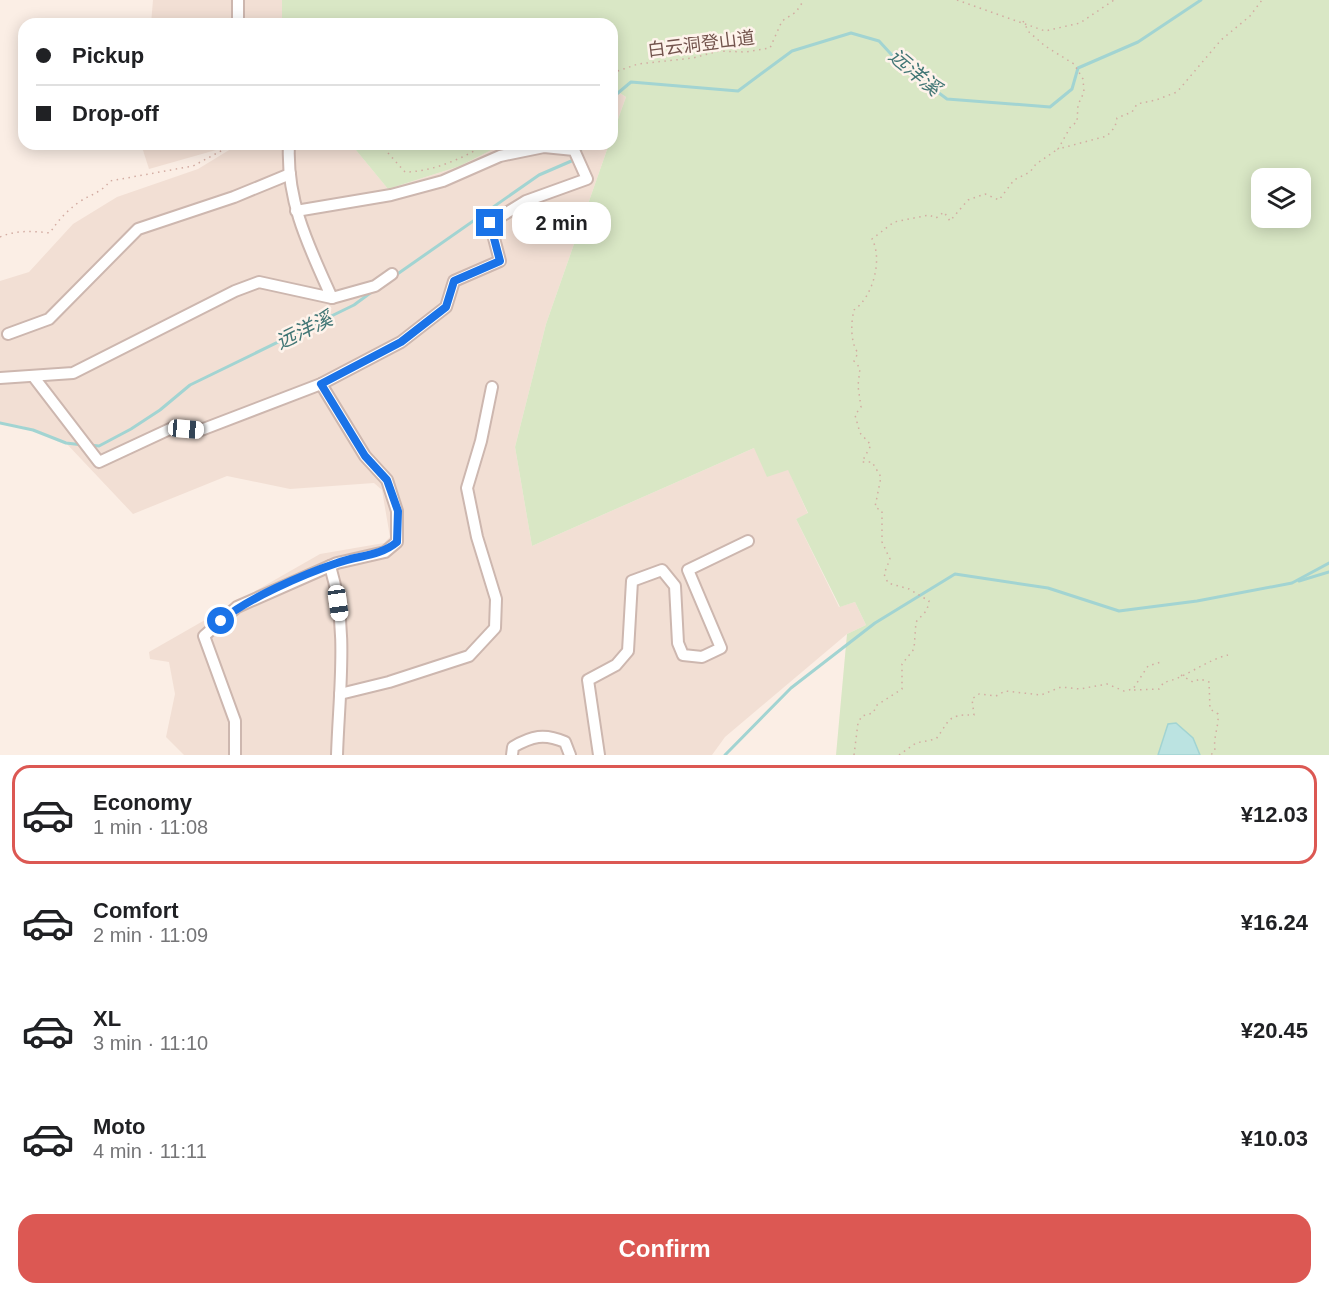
<!DOCTYPE html>
<html lang="en">
<head>
<meta charset="utf-8">
<style>
	:root { --surface:#fff; --page:#f2f2f2; --text:#202124; --muted:#757577; --line:#e0e0e0; --accent:#dc5853 }
	body { margin:0; font-family:Arial,"Noto Sans SC",sans-serif; background:var(--page); color:var(--text); height:100vh; display:flex; flex-direction:column; font-size:22px; white-space:nowrap }
	* { box-sizing:border-box; margin:0 }
	p { font-size:20px; color:var(--muted) }
	.icon { flex:none; width:33px; height:33px; fill:none; stroke:currentColor; stroke-width:2; stroke-linecap:round; stroke-linejoin:round }
	.map { position:relative; height:755px; overflow:hidden }
	.sheet { display:flex; flex-direction:column; background:var(--surface); flex:1 }
	.sheet>* { flex:none }
	.guide { position:absolute; left:18px; top:18px; width:600px; height:132px; border-radius:18px; box-shadow:0 3px 15px #0003; display:grid; align-content:center; height:132px; padding:0 18px; background:var(--surface) }
	.tools { position:absolute; left:1251px; top:168px; display:grid; gap:12px }
	.tools a { display:grid; place-items:center; width:60px; height:60px; border-radius:12px; background:var(--surface); box-shadow:0 3px 15px #0003; font-size:30px }
	.end { position:absolute; width:27px; height:27px; margin:-14px; border:8px solid #1a73e8; background:#fff; box-shadow:0 0 0 3px #fff }
	.from { border-radius:50% }
	.bubble { position:absolute; height:42px; border-radius:18px; background:var(--surface); box-shadow:0 3px 15px #0003; font-size:20px; font-weight:600; line-height:42px; text-align:center }
	.car { position:absolute; width:18px; height:36px; margin:-18px -9px; border-radius:8px; box-shadow:0 0 4px 2px #0007; background:linear-gradient(#fff 24%,#345 0 40%,#fff 0 76%,#345 0 86%,#fff 0) }
	.guide b { display:flex; align-items:center; gap:21px; height:57px; font-size:22px }
	.guide b+b { border-top:2px solid var(--line) }
	.guide i { width:15px; height:15px; background:var(--text) }
	ul { padding:10px 0 0; list-style:none }
	li { display:flex; align-items:center; gap:18px; height:99px; margin:0 12px 9px; padding:0 6px; border:3px solid transparent; border-radius:18px }
	li div { flex:1 }
	li b { display:block; font-size:22px }
	li em { font-style:normal; font-weight:600 }
	li.selected { border-color:var(--accent) }
	li>.icon { width:54px; height:54px; stroke-width:1.5 }
	.cta { display:flex; gap:12px; margin-top:auto; padding:12px 18px }
	.cta a { flex:1; height:69px; border-radius:18px; background:var(--accent); color:#fff; font-size:24px; font-weight:600; line-height:69px; text-align:center }
	.map>svg:first-child { display:block }
	.residential { fill:#f2dfd4 }
	.green { fill:#d9e7c5; fill-rule:evenodd }
	.water { fill:#bbe3e1; stroke:#a2d4d2; stroke-width:1.5 }
	.lines { fill:none; stroke-linecap:round; stroke-linejoin:round }
	.stream { stroke:#a2d4d2; stroke-width:3 }
	.minor-casing { stroke:#cdb7af; stroke-width:14 }
	.path { stroke:#d3aca2; stroke-width:1.5; stroke-dasharray:1.5 4.5; stroke-linecap:butt }
	.minor { stroke:#fff; stroke-width:10 }
	.route { stroke:#1a73e8; stroke-width:8 }
	.labels { text-anchor:middle; dominant-baseline:central; stroke-width:5; stroke-linejoin:round; paint-order:stroke }
	.street-label { font-size:18px; fill:#72534c; stroke:#fef3eb }
	.water-label { font-size:20px; font-style:italic; fill:#417675; stroke:#fef3eb }
</style>
</head>
<body>
<div class="map">
<svg width="1329" height="755" viewBox="0 0 1329 755">
	<rect width="100%" height="100%" fill="#fbeee5"/>
	<g class="residential">
		<polygon points="153,0 282,0 282,24 151,24"/>
		<polygon points="612,88 626,97 612,136"/>
		<polygon points="141,144 225,144 216,150 149,169"/>
		<polygon points="239,144 351,144 388,189 460,166 503,144 518,148 528,144 609,144 546,324 515,447 532,546 754,448 788,469 808,514 796,519 839,607 855,602 866,625 847,634 725,737 712,755 184,755 166,737 175,694 169,662 150,659 149,652 320,554 384,543 390,537 382,490 374,483 290,489 227,476 133,514 66,443 22,426 0,423 0,281 29,272 73,224 117,197 198,169"/>
	</g>
	<g class="green">
		<path d="M282,0H1329V755H836L847,634L866,625L855,602L840,607L796,519L808,513L788,470L767,477L754,448L532,546L515,447L546,324L609,144H612V136L626,97L612,88V24H282ZM1262,178H1300V218H1262Z"/>
		<polygon points="351,144 503,144 460,166 388,189"/>
	</g>
	<polygon class="water" points="1176,723 1193,738 1200,755 1158,755 1168,724"/>
	<g class="lines">
		<g class="stream">
			<polyline points="612,98 631,82 738,91 792,51 851,33 879,41 901,65 947,99 1050,107 1072,89 1078,68 1138,42 1201,0"/>
			<polyline points="579,153 584,144"/>
			<polyline points="396,275 539,175 576,159"/>
			<polyline points="0,423 33,430 66,443 83,445"/>
			<polyline points="89,445 99,446 131,429 160,410 190,385 354,305 373,291"/>
			<polyline points="1299,581 1329,572"/>
			<polyline points="725,755 791,688 875,623 955,574 1048,588 1119,611 1197,601 1292,583 1329,563"/>
		</g>
		<defs>
			<g id="minor">
				<polyline points="238,24 238,0"/>
				<polyline points="332,298 375,286 392,274"/>
				<polyline points="8,334 49,319 138,229 234,197 290,174"/>
				<polyline points="33,376 99,462 172,428 201,430 321,384 401,342 446,307 454,281 500,261 490,223 526,201 587,179 574,150 544,147 500,156 443,181 391,195 296,211"/>
				<path d="M0,378L73,373L235,291L259,282L332,298C309,247 286,201 289,144"/>
				<path d="M330,566C349,628 339,691 337,755"/>
				<polyline points="340,694 389,682 469,656 495,628 496,599 477,537 467,488 481,441 492,387"/>
				<polyline points="235,755 235,721 204,636 237,607 337,563 385,552 397,542 397,511 387,480 365,456 321,384"/>
				<path d="M512,755L513,747C532,736 544,733 565,742L570,755"/>
				<polyline points="599,755 588,680 616,665 628,651 632,581 662,570 675,586 678,643 683,655 702,657 721,648 688,570 748,541"/>
			</g>
		</defs>
		<use href="#minor" class="minor-casing"/>
		<g class="path">
			<polyline points="957,0 1045,31 1080,23 1114,0"/>
			<polyline points="1023,21 1029,32 1045,46 1074,64 1083,79 1084,92 1078,105 1077,122 1071,126 1058,149 1107,136 1115,127 1117,118 1132,112 1137,104 1156,100 1177,92 1221,40 1250,16 1262,0"/>
			<polyline points="612,73 638,64 693,58 719,51 746,52 770,48 782,21 796,12 804,0"/>
			<path d="M380,144L405,172C432,172 464,158 486,144"/>
			<path d="M0,237C16,230 32,231 50,233C58,220 67,211 79,202C91,194 101,193 110,181L193,166L234,144"/>
			<path d="M1181,675L1193,682L1200,679L1209,682L1210,709L1218,714C1219,727 1213,737 1215,750L1211,755"/>
			<path d="M1134,690L1159,689L1164,682C1182,680 1206,660 1228,655"/>
			<path d="M854,755L858,723L862,716L873,713L877,705L902,689V664L914,649L916,622L927,610L929,601L909,589L888,583L884,574L890,559L882,542V511L875,507L881,477L872,462H862L871,445L860,433L855,415L861,407L858,386L860,368L854,361L858,353C850,342 851,322 854,310C873,297 883,259 872,239L894,222L929,215L936,218L944,212L950,221L968,200L985,194L999,200L1014,180L1030,172L1036,164L1058,149"/>
			<path d="M899,755L916,743L936,739C950,721 946,714 974,715L972,699L979,694L996,696L1005,691L1041,695L1061,687L1080,689L1107,684L1124,691L1133,689L1148,666L1161,662"/>
		</g>
		<use href="#minor" class="minor"/>
	</g>
	<g class="lines">
		<path class="route" d="M221,621C246,599 304,574 337,563C358,555 379,557 397,542L398,511L387,480L365,456L321,384L401,342L446,307L454,281L500,261L490,223"/>
	</g>
	<g class="labels">
		<g class="street-label">
			<text transform="translate(701 44) rotate(-7)">白云洞登山道</text>
		</g>
		<g class="water-label">
			<text transform="translate(915 72) rotate(40)">远洋溪</text>
			<text transform="translate(304 330) rotate(-26)">远洋溪</text>
		</g>
	</g>
</svg>
<div class="tools">
<a><svg class="icon" aria-label="layers" viewBox="0 0 24 24"><path d="M12 4l9 5-9 5-9-5zM3 14l9 5 9-5"/></svg></a>
</div>
<i class="end from" style="left:221px;top:621px"></i>
<i class="end" style="left:490px;top:223px"></i>
<div class="bubble" style="left:512px;top:202px;width:99px">2 min</div>
<i class="car" style="left:186px;top:429px;rotate:95deg"></i>
<i class="car" style="left:338px;top:603px;rotate:172deg"></i>
<div class="guide">
<b><i class="from"></i>Pickup</b>
<b><i></i>Drop-off</b>
</div>
</div>
<section class="sheet">
<ul>
<li class="selected"><svg class="icon" aria-label="car" viewBox="0 0 24 24"><path d="M5 17H2v-5l4-1 3-4h7l3 4 3 1v5h-3M9 17h6M6 11h13"/><circle cx="7" cy="17" r="2"/><circle cx="17" cy="17" r="2"/></svg><div><b>Economy</b><p>1 min · 11:08</p></div><em>¥12.03</em></li>
<li><svg class="icon" aria-label="car" viewBox="0 0 24 24"><path d="M5 17H2v-5l4-1 3-4h7l3 4 3 1v5h-3M9 17h6M6 11h13"/><circle cx="7" cy="17" r="2"/><circle cx="17" cy="17" r="2"/></svg><div><b>Comfort</b><p>2 min · 11:09</p></div><em>¥16.24</em></li>
<li><svg class="icon" aria-label="car" viewBox="0 0 24 24"><path d="M5 17H2v-5l4-1 3-4h7l3 4 3 1v5h-3M9 17h6M6 11h13"/><circle cx="7" cy="17" r="2"/><circle cx="17" cy="17" r="2"/></svg><div><b>XL</b><p>3 min · 11:10</p></div><em>¥20.45</em></li>
<li><svg class="icon" aria-label="car" viewBox="0 0 24 24"><path d="M5 17H2v-5l4-1 3-4h7l3 4 3 1v5h-3M9 17h6M6 11h13"/><circle cx="7" cy="17" r="2"/><circle cx="17" cy="17" r="2"/></svg><div><b>Moto</b><p>4 min · 11:11</p></div><em>¥10.03</em></li>
</ul>
<div class="cta"><a>Confirm</a></div>
</section>
</body>
</html>
